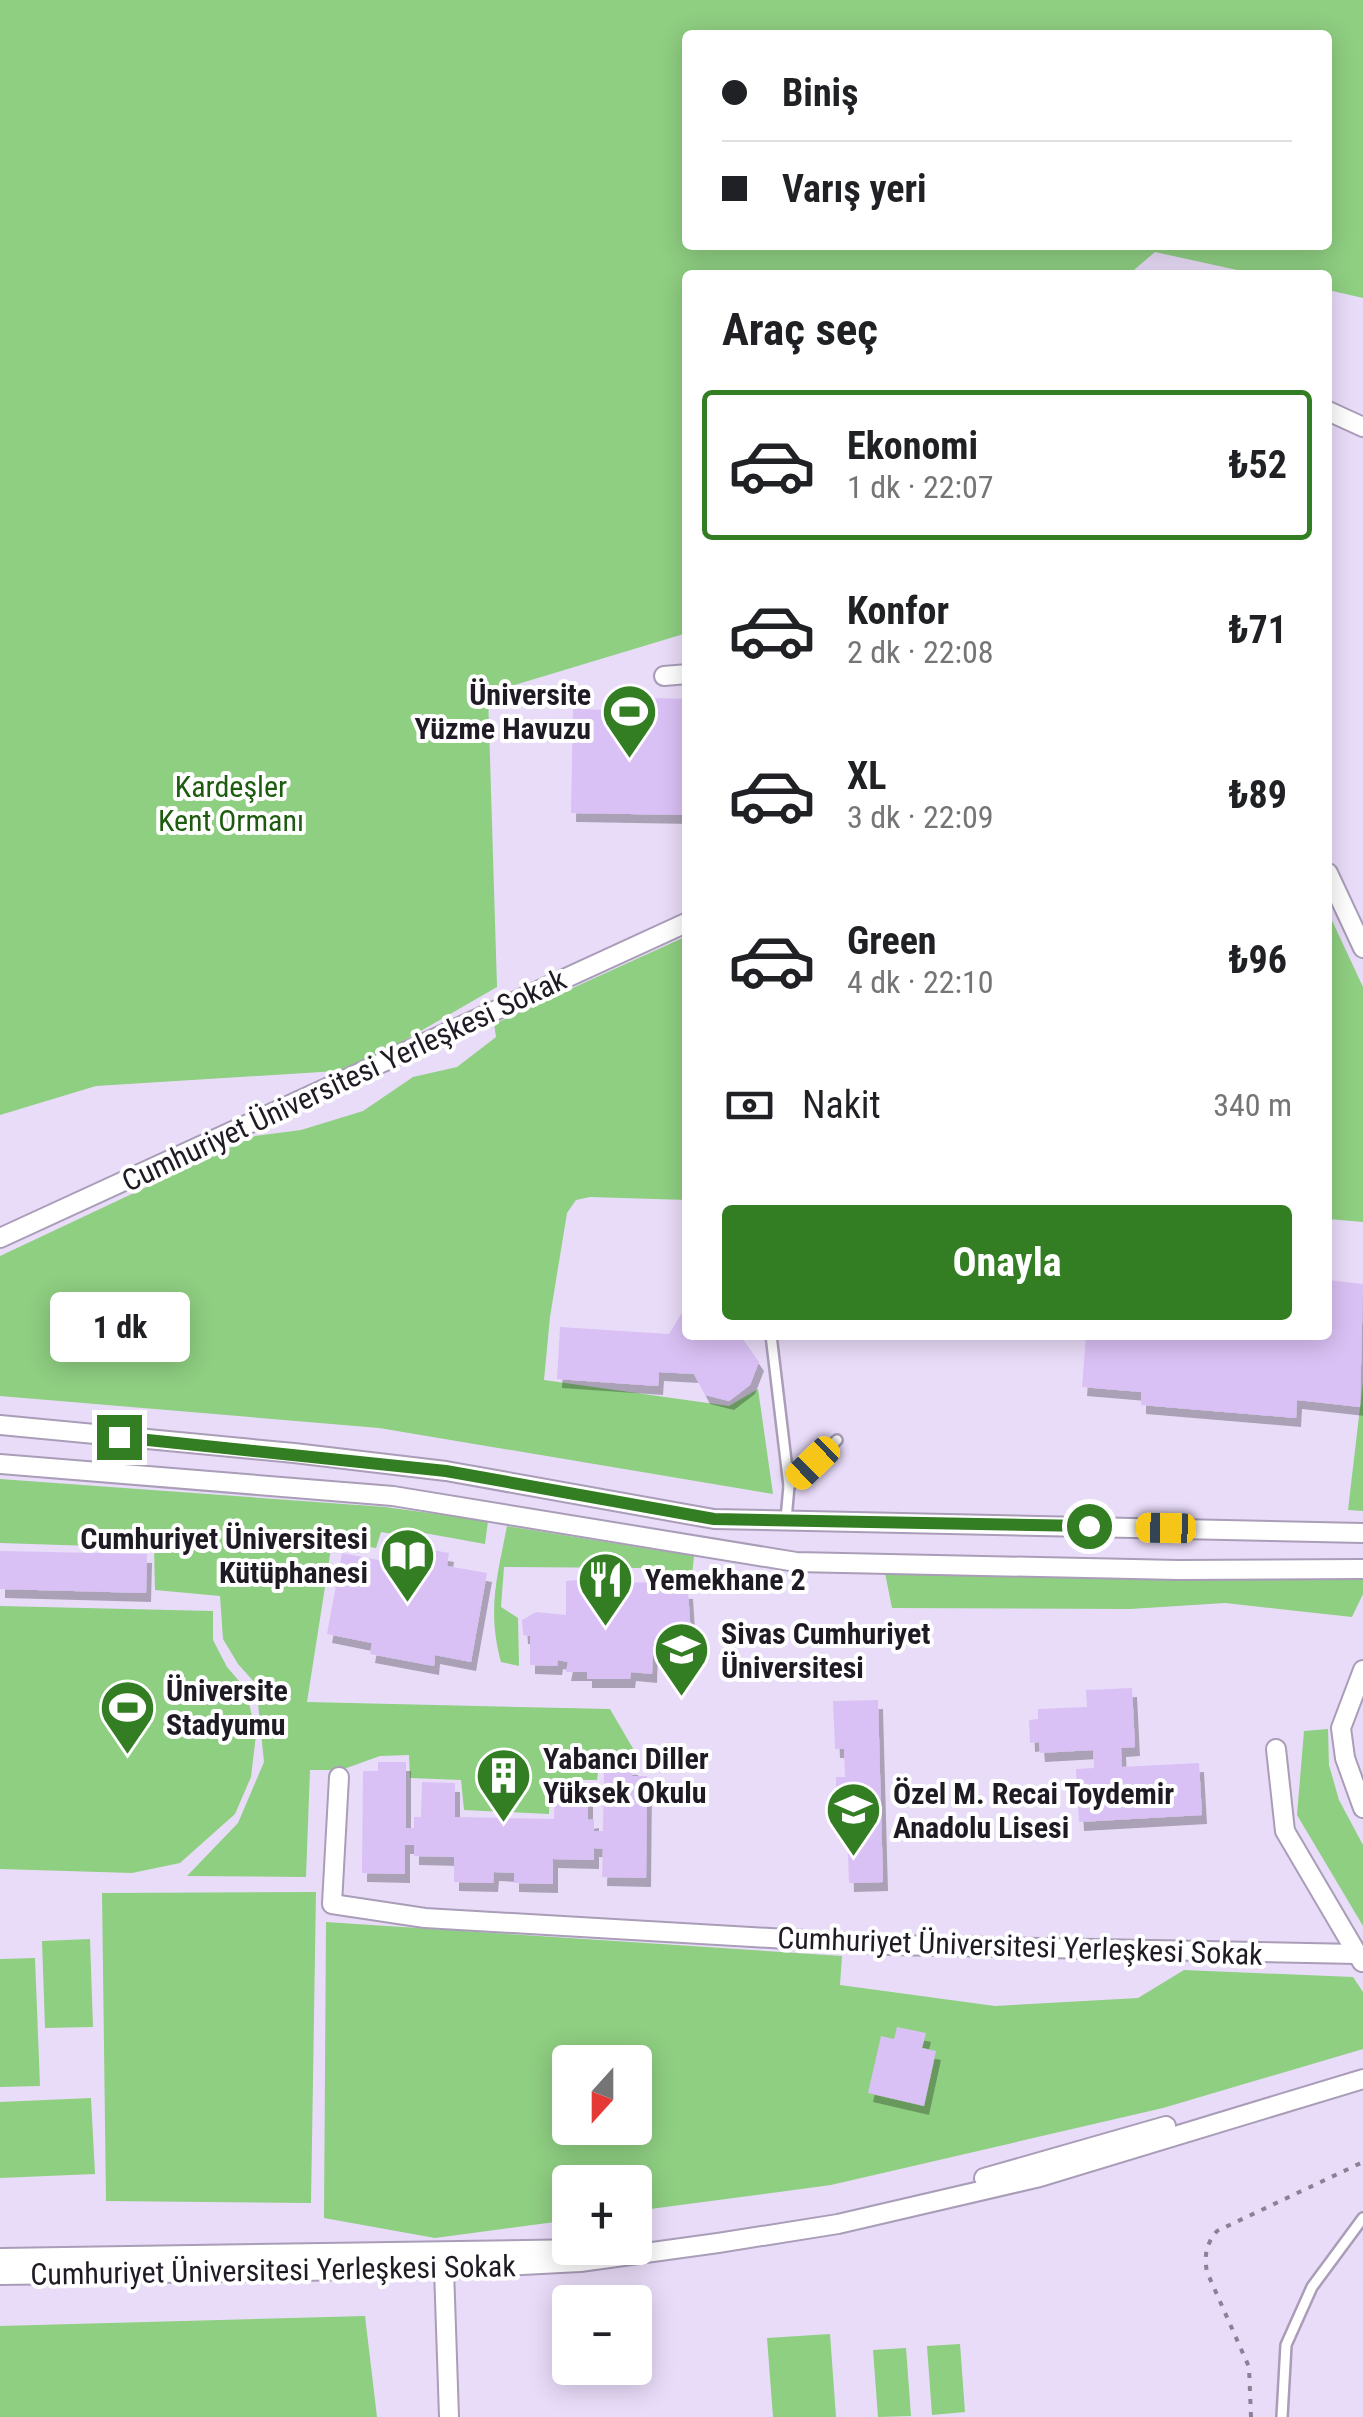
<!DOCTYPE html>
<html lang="tr">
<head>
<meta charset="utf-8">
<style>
	:root { --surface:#fff; --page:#f6f6f6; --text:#202124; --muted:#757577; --line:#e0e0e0; --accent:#337d23 }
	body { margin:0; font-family:"Roboto Condensed",sans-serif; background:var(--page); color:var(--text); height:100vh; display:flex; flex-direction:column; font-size:38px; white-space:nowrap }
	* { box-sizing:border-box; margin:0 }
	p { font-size:32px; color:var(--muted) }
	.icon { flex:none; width:55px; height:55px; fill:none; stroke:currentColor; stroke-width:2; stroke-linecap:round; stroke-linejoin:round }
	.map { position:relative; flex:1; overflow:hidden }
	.details { position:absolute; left:682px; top:270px; width:650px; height:1070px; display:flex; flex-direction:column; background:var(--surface); border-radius:10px; box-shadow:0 5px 25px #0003 }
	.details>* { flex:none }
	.banner { position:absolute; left:682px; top:30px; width:650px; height:220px; border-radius:10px; box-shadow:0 5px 25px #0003; display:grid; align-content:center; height:220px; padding:0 40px; background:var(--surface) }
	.needle { width:65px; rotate:201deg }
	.fabs { position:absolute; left:552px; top:2045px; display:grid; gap:20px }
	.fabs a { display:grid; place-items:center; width:100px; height:100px; border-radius:10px; background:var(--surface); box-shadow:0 5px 25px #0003; font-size:50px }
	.end { position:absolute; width:45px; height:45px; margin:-22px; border:12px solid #337d23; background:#fff; box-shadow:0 0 0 5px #fff }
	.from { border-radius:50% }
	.bubble { position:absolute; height:70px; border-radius:10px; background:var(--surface); box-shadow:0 5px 25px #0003; font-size:32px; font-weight:700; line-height:70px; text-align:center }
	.car { position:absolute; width:30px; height:60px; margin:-30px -15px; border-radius:12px; box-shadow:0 0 8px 2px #0007; background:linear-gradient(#f5c518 24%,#345 0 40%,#f5c518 0 76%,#345 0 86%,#f5c518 0) }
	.banner b { display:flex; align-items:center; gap:35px; height:95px; font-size:38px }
	.banner b+b { border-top:2px solid var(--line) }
	.banner i { width:25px; height:25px; background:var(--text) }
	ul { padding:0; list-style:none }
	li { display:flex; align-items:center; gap:30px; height:150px; margin:0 20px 15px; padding:0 20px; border:5px solid transparent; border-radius:10px }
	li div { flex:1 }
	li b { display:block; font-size:38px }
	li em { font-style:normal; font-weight:700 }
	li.current { border-color:var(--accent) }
	li>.icon { width:90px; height:90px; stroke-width:1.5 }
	h2 { padding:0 40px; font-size:45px; line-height:120px }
	.pay { display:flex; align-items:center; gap:25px; height:110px; padding:0 40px; font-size:38px }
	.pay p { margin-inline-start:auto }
	.button { display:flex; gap:20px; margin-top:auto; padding:20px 40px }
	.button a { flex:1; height:115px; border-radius:10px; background:var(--accent); color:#fff; font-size:40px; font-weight:700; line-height:115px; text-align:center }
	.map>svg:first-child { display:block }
	.green { fill:#8fcf82; fill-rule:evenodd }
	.building { fill:#dac1f5; filter:url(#shadow) }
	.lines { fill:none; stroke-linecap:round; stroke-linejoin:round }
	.service-casing { stroke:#a99db8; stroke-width:14 }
	.minor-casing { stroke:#a99db8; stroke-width:22 }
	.path { stroke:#8b8195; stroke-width:4; stroke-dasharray:5 8; stroke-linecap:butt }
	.service { stroke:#fff; stroke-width:9 }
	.minor { stroke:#fff; stroke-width:18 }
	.route { stroke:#337d23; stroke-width:12 }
	.labels { text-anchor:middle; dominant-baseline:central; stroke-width:8; stroke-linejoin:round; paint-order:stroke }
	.poi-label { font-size:30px; font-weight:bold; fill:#1f1a24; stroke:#fff; text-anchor:start }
	.park-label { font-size:30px; fill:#1d5c0e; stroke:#fff }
	.street-label { font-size:30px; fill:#1f1a24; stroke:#fff }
</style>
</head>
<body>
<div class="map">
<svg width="1363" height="2417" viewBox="0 0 1363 2417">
	<defs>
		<filter id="shadow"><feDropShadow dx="5" dy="9" stdDeviation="0" flood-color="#0004"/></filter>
	</defs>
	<rect width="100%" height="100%" fill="#e9dcf9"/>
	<g class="green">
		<path d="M0,0H1363V298L1328,290V275H1260L1155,252L1128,275H688L687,633L488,693L497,987L353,1070L96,1086L0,1115ZM688,35H1328V245H688Z"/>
		<polygon points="1328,912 1363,987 1363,1222 1328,1219"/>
		<polygon points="687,936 687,1200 590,1197 576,1200 567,1213 550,1317 544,1380 729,1406 758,1389 773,1494 379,1428 0,1396 0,1256 255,1136 301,1130 363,1111 413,1077 457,1067 496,1037 494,1024"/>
		<polygon points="1363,1382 1363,1511 1348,1510"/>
		<polygon points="0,1479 385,1507 488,1521 485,1544 402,1529 399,1535 381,1532 376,1548 332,1542 307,1702 610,1709 638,1757 600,1758 597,1780 550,1780 549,1814 464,1810 461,1780 410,1778 409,1755 380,1756 341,1770 310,1770 306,1877 187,1876 238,1823 264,1762 256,1684 238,1664 223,1639 220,1596 155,1590 154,1548 0,1543"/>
		<path d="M507,1526L694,1556L691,1586L644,1568L504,1567L501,1607L518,1618L519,1666L501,1662C487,1610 497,1578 507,1526Z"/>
		<polygon points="885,1573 1363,1579 1363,1594 1352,1617 1225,1603 1130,1609 892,1608"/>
		<polygon points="0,1606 213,1611 213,1640 227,1667 246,1689 256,1735 251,1777 235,1814 180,1863 132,1873 0,1869"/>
		<polygon points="1328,1729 1329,1765 1339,1800 1363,1845 1363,1926 1297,1815 1304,1731"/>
		<polygon points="316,1892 311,2203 106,2201 102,1893"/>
		<path d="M326,1922L842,1956L840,1985L995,2006L1138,1998L1184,1970L1353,1977L1363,1992V2049L1163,2108L831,2185L635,2211V2182H570V2220L435,2238L324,2218ZM570,2062H635V2128H570Z"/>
		<polygon points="90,1939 93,2027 45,2028 42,1941"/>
		<polygon points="35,1958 40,2086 0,2087 0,1959"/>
		<polygon points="91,2098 95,2174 0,2178 0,2102"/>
		<polygon points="365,2316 377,2417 0,2417 0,2326"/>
		<polygon points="830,2334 836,2417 773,2417 767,2338"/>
		<polygon points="960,2344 965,2412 932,2415 927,2346"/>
		<polygon points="906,2348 911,2416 878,2417 873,2350"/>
	</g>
	<g class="building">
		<polygon points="654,698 688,699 687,815 571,813 573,709 654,711"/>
		<polygon points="1328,1280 1363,1284 1360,1407 1297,1400 1296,1418 1141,1405 1141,1392 1082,1387 1086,1335 1328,1335"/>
		<polygon points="688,1303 688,1335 740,1335 759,1362 750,1385 729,1401 705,1395 694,1374 659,1372 658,1386 557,1379 560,1327 669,1334"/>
		<polygon points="404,1536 423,1539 421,1548 449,1553 447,1566 487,1573 471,1662 435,1655 434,1666 370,1654 372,1643 327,1634 342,1553 383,1561 387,1540 403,1543"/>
		<polygon points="0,1551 147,1554 146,1593 0,1589"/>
		<polygon points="627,1575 626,1583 651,1582 659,1589 688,1590 691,1636 684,1636 683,1643 653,1644 652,1674 631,1672 630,1679 587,1679 587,1672 566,1672 568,1662 558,1660 557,1666 530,1665 530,1636 523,1635 522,1620 536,1612 566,1615 566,1581"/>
		<polygon points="1132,1688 1135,1747 1121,1748 1122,1767 1199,1763 1202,1815 1079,1822 1076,1769 1094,1768 1093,1750 1040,1753 1039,1742 1030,1743 1029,1720 1038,1719 1038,1709 1087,1707 1086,1690"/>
		<polygon points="878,1700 883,1882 849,1883 846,1799 836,1799 836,1777 845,1777 844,1749 835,1749 833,1701"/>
		<polygon points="378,1762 406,1762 406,1828 414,1828 414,1817 421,1817 422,1782 455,1783 455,1817 554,1819 555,1785 588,1785 588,1820 594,1819 594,1831 603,1831 604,1765 633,1766 632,1776 647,1776 646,1878 602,1877 603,1849 594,1848 594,1860 553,1859 553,1884 514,1883 514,1873 494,1872 493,1883 454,1882 454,1857 414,1856 414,1845 405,1845 405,1874 362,1873 363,1771 378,1771"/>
		<polygon points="897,2027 926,2033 922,2048 936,2051 924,2106 868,2093 881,2036 894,2039"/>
	</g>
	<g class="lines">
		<defs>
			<g id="service">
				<polyline points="771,1335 789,1486"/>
				<polyline points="786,1519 789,1486 837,1440"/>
				<polyline points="1282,2417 1286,2345 1312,2287 1363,2218"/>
			</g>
			<g id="minor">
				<polyline points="1328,411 1363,427"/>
				<polyline points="664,676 688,674"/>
				<polyline points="1328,873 1363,948"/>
				<polyline points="0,1238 688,922"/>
				<polyline points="0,1425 294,1453 446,1471 714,1519 1363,1533"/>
				<polyline points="0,1464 393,1496 796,1562 1179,1570 1363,1569"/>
				<polyline points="1363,1670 1341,1728 1345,1758 1363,1808"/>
				<polyline points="1276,1749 1285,1831 1362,1962"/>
				<polyline points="339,1777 332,1904 425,1918 890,1945 1357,1954"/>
				<polyline points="984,2178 1166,2126"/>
				<polyline points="0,2258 588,2249"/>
				<polyline points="444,2269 449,2417"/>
				<polyline points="0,2275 444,2269 580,2262 718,2243 838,2224 1040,2177 1363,2079"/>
			</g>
		</defs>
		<use href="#service" class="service-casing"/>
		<use href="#minor" class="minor-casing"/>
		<path class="path" d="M1251,2417L1249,2367L1207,2272C1204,2256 1206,2244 1217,2231L1363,2162"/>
		<use href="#service" class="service"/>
		<use href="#minor" class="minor"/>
	</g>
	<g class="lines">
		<polyline class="route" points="119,1437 446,1471 714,1519 1089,1526"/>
	</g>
	<defs>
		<symbol id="stadium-pin" viewBox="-11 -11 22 30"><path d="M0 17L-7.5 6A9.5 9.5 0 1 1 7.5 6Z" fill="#337d23" stroke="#fff"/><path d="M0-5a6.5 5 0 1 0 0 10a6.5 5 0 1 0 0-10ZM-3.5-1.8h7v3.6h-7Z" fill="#fff"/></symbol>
		<symbol id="library-pin" viewBox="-11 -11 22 30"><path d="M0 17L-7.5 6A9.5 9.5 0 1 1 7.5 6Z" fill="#337d23" stroke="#fff"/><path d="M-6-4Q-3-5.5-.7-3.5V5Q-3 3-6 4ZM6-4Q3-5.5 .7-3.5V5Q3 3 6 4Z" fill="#fff"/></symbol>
		<symbol id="restaurant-pin" viewBox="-11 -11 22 30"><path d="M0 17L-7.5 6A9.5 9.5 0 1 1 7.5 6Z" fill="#337d23" stroke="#fff"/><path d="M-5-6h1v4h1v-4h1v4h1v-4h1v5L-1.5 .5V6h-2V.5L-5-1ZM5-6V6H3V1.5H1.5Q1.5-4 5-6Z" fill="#fff"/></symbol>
		<symbol id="university-pin" viewBox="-11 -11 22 30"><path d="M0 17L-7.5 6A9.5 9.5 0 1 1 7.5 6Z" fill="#337d23" stroke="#fff"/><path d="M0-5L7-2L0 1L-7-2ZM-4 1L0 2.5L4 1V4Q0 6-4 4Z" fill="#fff"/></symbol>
		<symbol id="building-pin" viewBox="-11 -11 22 30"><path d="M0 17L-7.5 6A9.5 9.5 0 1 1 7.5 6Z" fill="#337d23" stroke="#fff"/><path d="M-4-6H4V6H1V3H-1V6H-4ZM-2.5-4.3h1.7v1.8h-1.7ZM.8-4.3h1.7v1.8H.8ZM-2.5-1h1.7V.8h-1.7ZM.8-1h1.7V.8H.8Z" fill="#fff"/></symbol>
		<symbol id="school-pin" viewBox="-11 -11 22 30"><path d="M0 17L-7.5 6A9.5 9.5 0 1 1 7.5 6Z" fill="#337d23" stroke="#fff"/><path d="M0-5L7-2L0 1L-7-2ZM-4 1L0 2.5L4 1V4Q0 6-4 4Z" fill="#fff"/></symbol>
	</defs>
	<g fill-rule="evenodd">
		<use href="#stadium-pin" x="598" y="680" width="63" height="86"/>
		<use href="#library-pin" x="376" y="1524" width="63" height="86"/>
		<use href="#restaurant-pin" x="574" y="1548" width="63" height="86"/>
		<use href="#university-pin" x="650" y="1618" width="63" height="86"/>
		<use href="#stadium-pin" x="96" y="1676" width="63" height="86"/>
		<use href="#building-pin" x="472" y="1744" width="63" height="86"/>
		<use href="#school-pin" x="822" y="1778" width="63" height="86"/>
	</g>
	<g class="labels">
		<g class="poi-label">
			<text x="591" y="694" text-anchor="end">Üniversite<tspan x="591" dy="34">Yüzme Havuzu</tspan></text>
			<text x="368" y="1538" text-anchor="end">Cumhuriyet Üniversitesi<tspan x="368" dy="34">Kütüphanesi</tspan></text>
			<text x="645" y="1579">Yemekhane 2</text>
			<text x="721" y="1633">Sivas Cumhuriyet<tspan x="721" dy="34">Üniversitesi</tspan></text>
			<text x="166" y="1690">Üniversite<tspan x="166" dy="34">Stadyumu</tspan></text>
			<text x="543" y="1758">Yabancı Diller<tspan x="543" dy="34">Yüksek Okulu</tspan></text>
			<text x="893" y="1793">Özel M. Recai Toydemir<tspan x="893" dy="34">Anadolu Lisesi</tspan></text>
		</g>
		<g class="park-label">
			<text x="231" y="786">Kardeşler<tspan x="231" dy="34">Kent Ormanı</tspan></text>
		</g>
		<g class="street-label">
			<text transform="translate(344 1080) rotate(-25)">Cumhuriyet Üniversitesi Yerleşkesi Sokak</text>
			<text transform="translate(1020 1946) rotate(2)">Cumhuriyet Üniversitesi Yerleşkesi Sokak</text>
			<text transform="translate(273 2270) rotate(-1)">Cumhuriyet Üniversitesi Yerleşkesi Sokak</text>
		</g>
	</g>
</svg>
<div class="fabs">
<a><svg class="needle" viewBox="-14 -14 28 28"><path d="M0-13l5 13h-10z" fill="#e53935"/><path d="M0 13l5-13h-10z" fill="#757577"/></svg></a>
<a>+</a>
<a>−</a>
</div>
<i class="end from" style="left:1089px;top:1526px"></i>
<i class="end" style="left:119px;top:1437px"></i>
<div class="bubble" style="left:50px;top:1292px;width:140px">1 dk</div>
<i class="car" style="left:813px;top:1463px;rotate:226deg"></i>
<i class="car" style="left:1166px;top:1528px;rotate:271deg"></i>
<div class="banner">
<b><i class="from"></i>Biniş</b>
<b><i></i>Varış yeri</b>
</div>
<section class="details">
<h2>Araç seç</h2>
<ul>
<li class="current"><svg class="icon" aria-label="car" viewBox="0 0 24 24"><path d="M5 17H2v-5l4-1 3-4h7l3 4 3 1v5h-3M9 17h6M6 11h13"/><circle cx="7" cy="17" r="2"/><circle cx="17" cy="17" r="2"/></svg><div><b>Ekonomi</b><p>1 dk · 22:07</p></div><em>₺52</em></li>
<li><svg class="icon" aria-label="car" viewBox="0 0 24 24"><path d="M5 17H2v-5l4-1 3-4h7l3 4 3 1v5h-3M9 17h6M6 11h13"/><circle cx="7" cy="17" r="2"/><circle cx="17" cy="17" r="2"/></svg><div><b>Konfor</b><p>2 dk · 22:08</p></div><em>₺71</em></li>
<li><svg class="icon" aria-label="car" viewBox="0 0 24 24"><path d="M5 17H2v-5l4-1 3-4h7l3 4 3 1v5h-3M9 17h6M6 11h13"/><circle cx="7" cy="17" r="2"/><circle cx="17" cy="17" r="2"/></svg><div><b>XL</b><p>3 dk · 22:09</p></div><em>₺89</em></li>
<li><svg class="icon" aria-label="car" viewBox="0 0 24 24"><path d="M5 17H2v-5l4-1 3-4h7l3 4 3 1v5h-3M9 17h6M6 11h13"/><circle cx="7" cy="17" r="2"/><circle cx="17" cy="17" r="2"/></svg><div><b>Green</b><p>4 dk · 22:10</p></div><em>₺96</em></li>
</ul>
<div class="pay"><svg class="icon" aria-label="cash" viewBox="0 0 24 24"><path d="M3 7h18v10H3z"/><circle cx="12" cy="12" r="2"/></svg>Nakit<p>340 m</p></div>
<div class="button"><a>Onayla</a></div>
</section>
</div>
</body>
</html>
